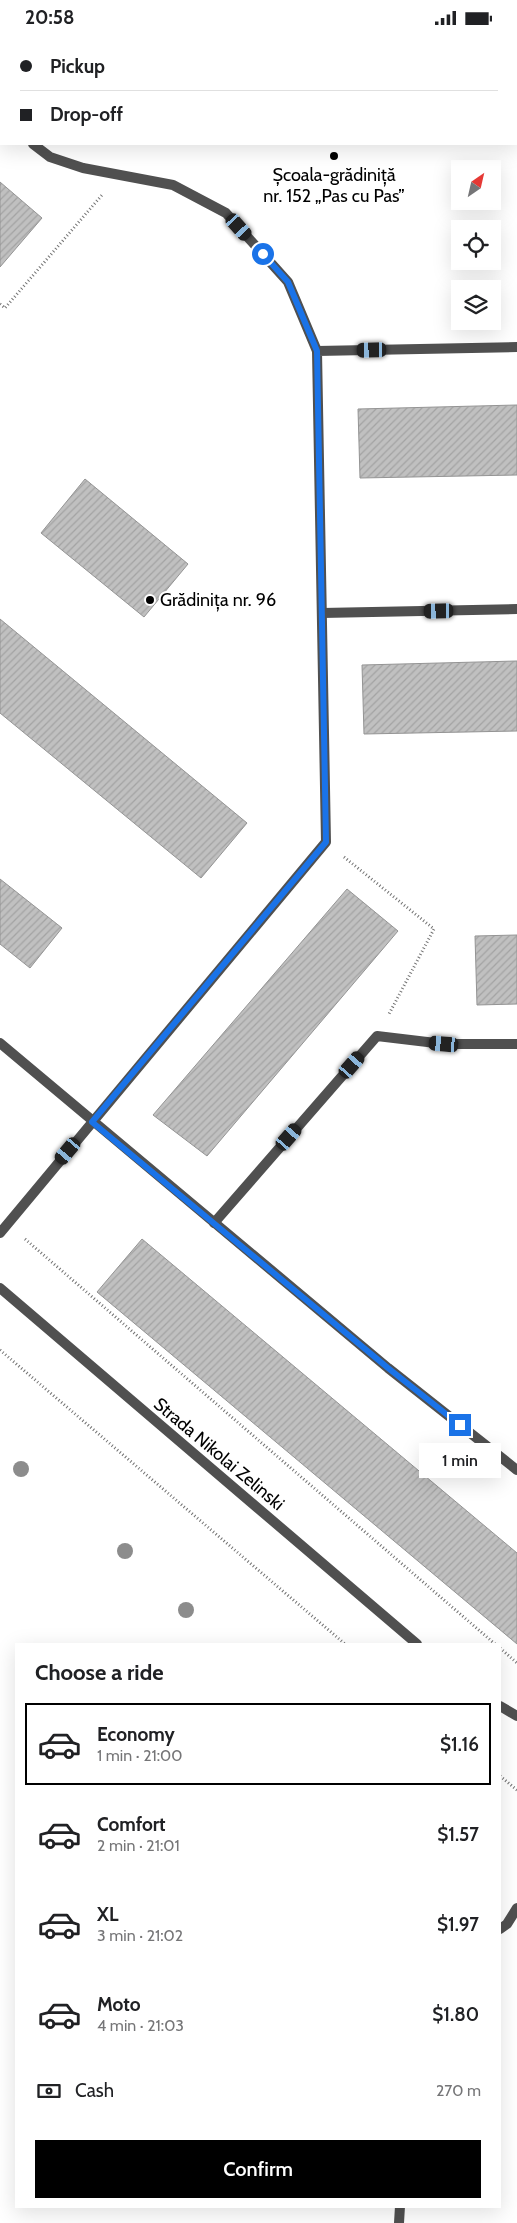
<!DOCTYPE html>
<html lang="en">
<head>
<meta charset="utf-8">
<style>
	:root { --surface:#fff; --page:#f6f6f6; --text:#202124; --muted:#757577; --line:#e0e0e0; --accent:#000 }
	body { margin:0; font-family:Cabin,sans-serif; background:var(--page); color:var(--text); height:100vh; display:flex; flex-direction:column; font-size:19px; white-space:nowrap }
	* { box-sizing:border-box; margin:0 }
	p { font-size:16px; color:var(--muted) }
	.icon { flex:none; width:28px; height:28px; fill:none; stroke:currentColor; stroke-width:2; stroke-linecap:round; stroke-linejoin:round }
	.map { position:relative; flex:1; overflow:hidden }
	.details { position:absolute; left:15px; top:1608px; width:486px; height:565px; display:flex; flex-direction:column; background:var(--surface); border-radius:0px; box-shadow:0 5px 20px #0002 }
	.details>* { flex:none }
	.top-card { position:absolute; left:0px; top:0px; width:518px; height:110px; box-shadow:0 5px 20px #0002; display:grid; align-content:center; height:110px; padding:0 20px; background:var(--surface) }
	.needle { width:32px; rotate:34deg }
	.fabs { position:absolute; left:451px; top:125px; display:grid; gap:10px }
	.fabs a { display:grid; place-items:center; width:50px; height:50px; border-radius:0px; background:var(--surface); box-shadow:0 5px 20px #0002; font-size:25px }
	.end { position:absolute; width:22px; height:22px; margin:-11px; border:6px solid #1a73e8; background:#fff; box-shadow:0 0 0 2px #fff }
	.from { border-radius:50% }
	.bubble { position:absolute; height:35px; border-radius:0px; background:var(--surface); box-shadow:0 5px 20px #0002; font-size:16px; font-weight:600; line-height:35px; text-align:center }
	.car { position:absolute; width:15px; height:30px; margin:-15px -8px; border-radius:6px; box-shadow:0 0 4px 1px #0007; background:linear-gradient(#222 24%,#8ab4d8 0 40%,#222 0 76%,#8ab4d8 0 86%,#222 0) }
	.top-card b { display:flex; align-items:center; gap:18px; height:48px; font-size:19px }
	.top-card b+b { border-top:1px solid var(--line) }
	.top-card i { width:12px; height:12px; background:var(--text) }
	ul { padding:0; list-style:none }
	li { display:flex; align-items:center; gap:15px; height:82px; margin:0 10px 8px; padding:0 10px; border:2px solid transparent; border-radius:0px }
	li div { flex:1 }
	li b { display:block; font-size:19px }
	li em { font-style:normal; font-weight:600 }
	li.active { border-color:var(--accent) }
	li>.icon { width:45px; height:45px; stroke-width:1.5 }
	h2 { padding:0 20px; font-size:22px; line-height:60px }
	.pay { display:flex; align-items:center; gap:12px; height:55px; padding:0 20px; font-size:19px }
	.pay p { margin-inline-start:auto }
	.action { display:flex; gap:10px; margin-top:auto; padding:10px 20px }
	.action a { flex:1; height:58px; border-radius:0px; background:var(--accent); color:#fff; font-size:20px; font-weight:600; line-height:58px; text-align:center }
	.status { display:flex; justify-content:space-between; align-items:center; height:35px; padding:0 25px; background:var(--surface); direction:ltr }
	.status svg { height:14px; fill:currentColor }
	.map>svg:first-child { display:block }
	.building { fill:url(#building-hatch); stroke:#949494 }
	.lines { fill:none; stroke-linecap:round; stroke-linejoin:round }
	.path { stroke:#727272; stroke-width:3; stroke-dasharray:1 2.5; stroke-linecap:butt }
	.service { stroke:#505050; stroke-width:10 }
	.tertiary { stroke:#505050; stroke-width:10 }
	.tree { fill:#8c8c8c }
	.route { stroke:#1a73e8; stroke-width:6 }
	.poi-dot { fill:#000; stroke:#fff; stroke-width:2 }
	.labels { text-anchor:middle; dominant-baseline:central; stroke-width:4; stroke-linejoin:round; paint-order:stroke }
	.poi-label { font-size:18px; fill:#000; stroke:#fff }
	.street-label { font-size:18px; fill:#000; stroke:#fff }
</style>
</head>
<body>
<div class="status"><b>20:58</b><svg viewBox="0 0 49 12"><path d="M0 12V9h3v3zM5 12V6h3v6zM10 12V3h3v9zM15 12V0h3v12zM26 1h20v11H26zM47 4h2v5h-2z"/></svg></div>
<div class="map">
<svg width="517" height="2188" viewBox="0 0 517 2188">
	<defs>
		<pattern id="building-hatch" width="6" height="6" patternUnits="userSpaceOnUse" patternTransform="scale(1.25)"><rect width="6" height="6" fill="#c0c0c0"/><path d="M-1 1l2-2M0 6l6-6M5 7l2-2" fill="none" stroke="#a3a3a3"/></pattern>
	</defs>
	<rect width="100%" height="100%" fill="#fff"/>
	<g class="building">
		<polygon points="0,147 42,183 0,232"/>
		<polygon points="517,370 517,440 360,443 358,374"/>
		<polygon points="85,444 188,529 144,582 41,498"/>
		<polygon points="0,584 247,788 201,843 0,678"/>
		<polygon points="517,626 517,696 364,699 362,630"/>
		<polygon points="0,844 62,893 30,933 0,909"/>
		<polygon points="347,854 398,896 207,1121 153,1080"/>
		<polygon points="517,900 517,969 477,970 475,901"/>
		<polygon points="142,1204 517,1518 517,1609 97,1257"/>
	</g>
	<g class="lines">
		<g class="path">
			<polyline points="0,269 5,273 102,160"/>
			<polyline points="344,822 434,894 389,979"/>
			<polyline points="25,1204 495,1609"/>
			<polyline points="0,1315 345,1609"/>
			<polyline points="500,1613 517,1628"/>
			<polyline points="500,1741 517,1755"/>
		</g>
		<g class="service">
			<polyline points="0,84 1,85"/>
			<polyline points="33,109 50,122 83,133 173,150 226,178 288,247 317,316"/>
			<polyline points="322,578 517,574"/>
			<polyline points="0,1008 388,1333 517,1435"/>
			<polyline points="214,1188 377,1001 444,1009 517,1009"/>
			<polyline points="0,1198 326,807 317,316 517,312"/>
			<polyline points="500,1894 507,1889 517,1873"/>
			<polyline points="399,2188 400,2171"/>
		</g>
		<g class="tertiary">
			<polyline points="0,1253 417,1609"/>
			<polyline points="500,1671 517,1681"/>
		</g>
	</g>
	<g class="tree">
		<circle cx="21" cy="1434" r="8"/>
		<circle cx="125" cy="1516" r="8"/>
		<circle cx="186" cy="1575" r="8"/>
	</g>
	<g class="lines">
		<polyline class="route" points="263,219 288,247 317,316 326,807 92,1087 388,1333 460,1390"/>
	</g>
	<g class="poi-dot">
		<circle cx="334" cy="121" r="5"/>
		<circle cx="150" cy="565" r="5"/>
	</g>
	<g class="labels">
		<g class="poi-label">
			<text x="334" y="140">Școala-grădiniță<tspan x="334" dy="21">nr. 152 „Pas cu Pas”</tspan></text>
			<text x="160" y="565" text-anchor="start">Grădinița nr. 96</text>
		</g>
		<g class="street-label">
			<text transform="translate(219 1419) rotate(40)">Strada Nikolai Zelinski</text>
		</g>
	</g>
</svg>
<div class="fabs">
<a><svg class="needle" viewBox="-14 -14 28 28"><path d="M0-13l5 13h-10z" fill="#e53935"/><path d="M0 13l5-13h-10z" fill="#757577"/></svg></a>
<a><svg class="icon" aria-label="locate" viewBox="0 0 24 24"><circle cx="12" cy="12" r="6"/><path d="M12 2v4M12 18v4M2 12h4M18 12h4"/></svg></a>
<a><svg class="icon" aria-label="layers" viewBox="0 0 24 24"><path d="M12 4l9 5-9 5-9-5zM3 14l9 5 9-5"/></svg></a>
</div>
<i class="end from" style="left:263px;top:219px"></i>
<i class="end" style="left:460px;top:1390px"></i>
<div class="bubble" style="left:419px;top:1408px;width:82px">1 min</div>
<i class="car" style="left:239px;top:192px;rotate:138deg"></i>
<i class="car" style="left:372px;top:315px;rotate:269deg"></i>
<i class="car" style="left:439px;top:576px;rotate:269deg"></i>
<i class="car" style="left:444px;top:1009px;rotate:275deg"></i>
<i class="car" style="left:352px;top:1030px;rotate:41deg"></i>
<i class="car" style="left:289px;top:1102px;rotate:41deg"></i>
<i class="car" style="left:68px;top:1116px;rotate:220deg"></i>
<div class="top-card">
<b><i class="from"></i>Pickup</b>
<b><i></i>Drop-off</b>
</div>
<section class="details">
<h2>Choose a ride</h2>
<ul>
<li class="active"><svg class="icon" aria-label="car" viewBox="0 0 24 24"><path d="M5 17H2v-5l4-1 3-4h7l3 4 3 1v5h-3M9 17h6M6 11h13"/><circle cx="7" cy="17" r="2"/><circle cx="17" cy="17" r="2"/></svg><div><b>Economy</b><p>1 min · 21:00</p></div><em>$1.16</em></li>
<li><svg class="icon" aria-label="car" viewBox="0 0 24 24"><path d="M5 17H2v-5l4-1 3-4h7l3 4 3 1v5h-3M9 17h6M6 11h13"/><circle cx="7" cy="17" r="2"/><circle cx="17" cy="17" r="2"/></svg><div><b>Comfort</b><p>2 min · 21:01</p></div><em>$1.57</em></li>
<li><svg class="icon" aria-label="car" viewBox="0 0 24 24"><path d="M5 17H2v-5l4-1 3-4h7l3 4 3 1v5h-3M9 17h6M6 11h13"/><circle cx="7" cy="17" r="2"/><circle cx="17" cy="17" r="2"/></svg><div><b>XL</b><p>3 min · 21:02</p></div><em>$1.97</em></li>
<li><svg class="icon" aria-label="car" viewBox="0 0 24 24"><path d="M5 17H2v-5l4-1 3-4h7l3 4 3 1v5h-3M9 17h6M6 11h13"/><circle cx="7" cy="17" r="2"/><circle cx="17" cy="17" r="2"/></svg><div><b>Moto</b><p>4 min · 21:03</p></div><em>$1.80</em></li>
</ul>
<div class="pay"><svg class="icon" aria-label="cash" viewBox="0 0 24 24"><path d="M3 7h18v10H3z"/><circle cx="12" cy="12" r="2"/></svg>Cash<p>270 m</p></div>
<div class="action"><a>Confirm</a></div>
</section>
</div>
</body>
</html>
